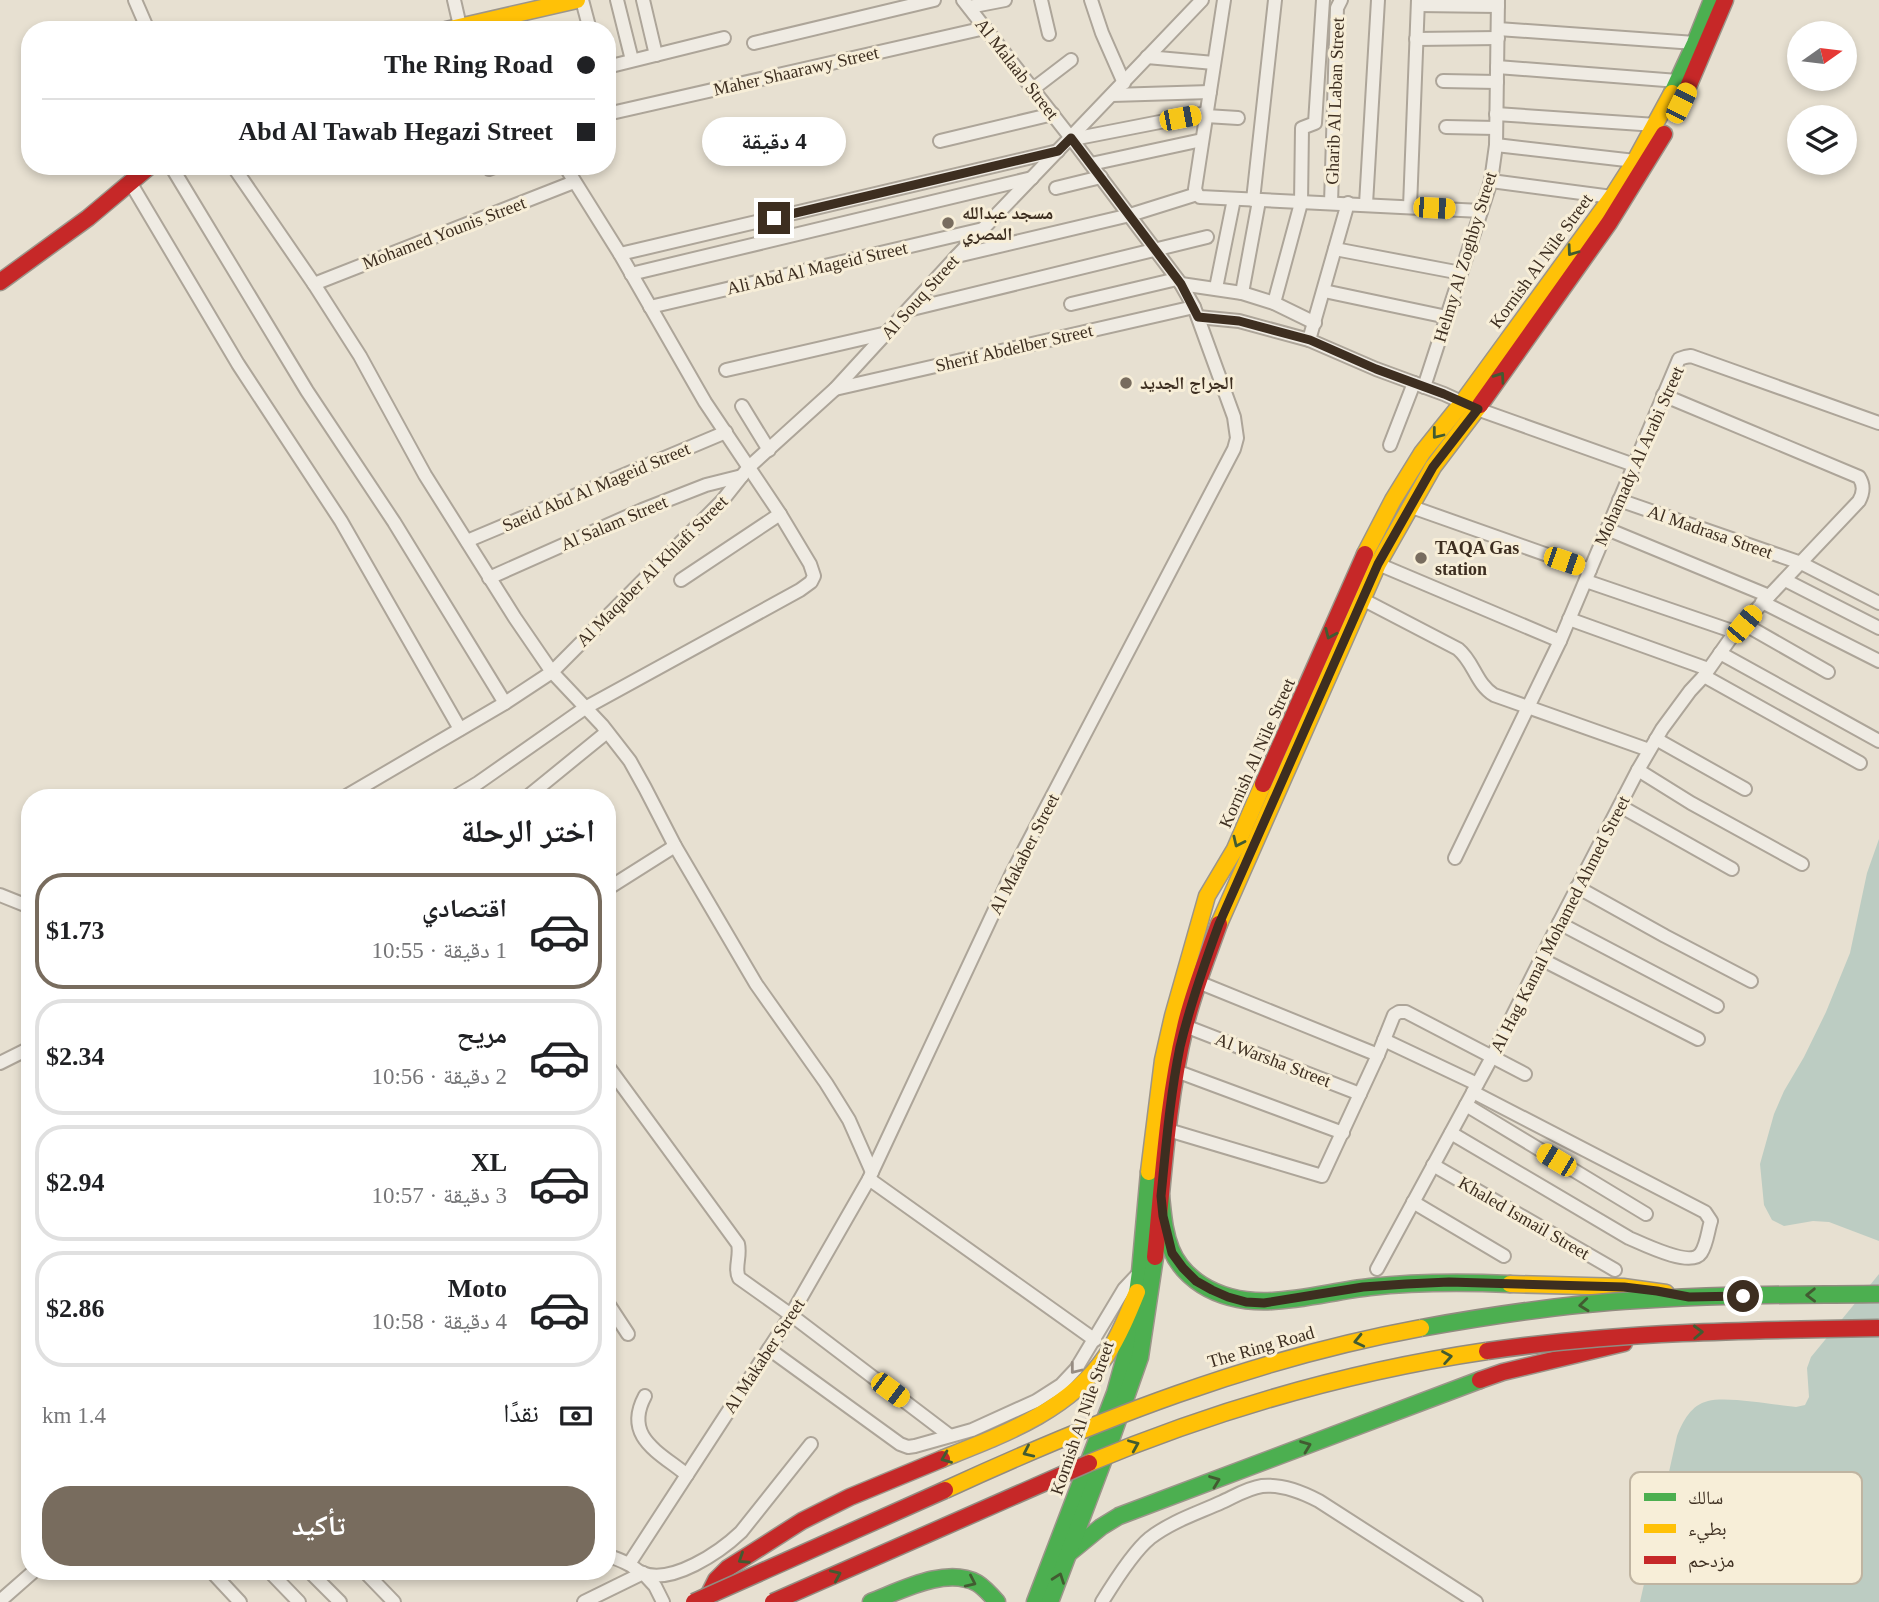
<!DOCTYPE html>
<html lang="ar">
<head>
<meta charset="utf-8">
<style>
	:root { --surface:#fff; --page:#f6f6f6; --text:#202124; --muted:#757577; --line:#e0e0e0; --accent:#786c5e }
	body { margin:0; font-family:"Times New Roman","Noto Naskh Arabic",serif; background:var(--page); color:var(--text); direction:rtl; height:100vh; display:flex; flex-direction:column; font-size:26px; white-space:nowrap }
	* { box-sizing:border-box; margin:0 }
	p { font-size:23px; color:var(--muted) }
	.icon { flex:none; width:38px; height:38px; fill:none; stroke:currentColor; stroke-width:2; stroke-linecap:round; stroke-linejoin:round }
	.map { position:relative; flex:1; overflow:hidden; direction:ltr }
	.details { position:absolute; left:21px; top:789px; width:595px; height:791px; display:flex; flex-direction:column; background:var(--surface); border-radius:28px; box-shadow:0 4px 10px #0003; direction:rtl }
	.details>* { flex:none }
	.guide { position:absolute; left:21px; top:21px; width:595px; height:154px; border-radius:28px; box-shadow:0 4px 10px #0003; direction:rtl; display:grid; align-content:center; height:154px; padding:0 21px; background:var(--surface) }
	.needle { width:46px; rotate:76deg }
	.tools { position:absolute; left:1787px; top:21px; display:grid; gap:14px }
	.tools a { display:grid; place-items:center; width:70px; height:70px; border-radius:50%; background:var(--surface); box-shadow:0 4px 10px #0003; font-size:35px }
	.end { position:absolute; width:32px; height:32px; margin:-16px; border:9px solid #3d2e20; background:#fff; box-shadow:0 0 0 4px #fff }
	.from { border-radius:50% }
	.bubble { position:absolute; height:49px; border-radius:24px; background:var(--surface); box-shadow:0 4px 10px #0003; font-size:23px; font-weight:800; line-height:49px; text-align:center; direction:rtl }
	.car { position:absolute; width:21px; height:42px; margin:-21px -10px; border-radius:9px; box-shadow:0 0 5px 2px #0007; background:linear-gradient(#f5c518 24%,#345 0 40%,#f5c518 0 76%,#345 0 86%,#f5c518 0) }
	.guide b { display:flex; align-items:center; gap:24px; height:66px; font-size:26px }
	.guide b+b { border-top:2px solid var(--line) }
	.guide i { width:18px; height:18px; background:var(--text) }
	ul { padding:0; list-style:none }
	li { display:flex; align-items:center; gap:21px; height:116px; margin:0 14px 10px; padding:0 7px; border:4px solid var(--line); border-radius:28px }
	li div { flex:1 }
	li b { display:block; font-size:26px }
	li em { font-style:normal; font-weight:800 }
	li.active { border-color:var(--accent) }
	li>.icon { width:63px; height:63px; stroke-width:1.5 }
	h2 { padding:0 21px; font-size:32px; line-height:84px }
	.pay { display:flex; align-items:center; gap:18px; height:77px; padding:0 21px; font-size:26px }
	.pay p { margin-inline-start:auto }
	.button { display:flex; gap:14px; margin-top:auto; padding:14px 21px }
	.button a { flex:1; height:80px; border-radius:28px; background:var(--accent); color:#fff; font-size:28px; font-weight:800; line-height:80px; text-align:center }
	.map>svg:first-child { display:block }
	.water { fill:#bcccc2 }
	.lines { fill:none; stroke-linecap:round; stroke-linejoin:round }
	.street-casing { stroke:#ada599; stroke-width:16 }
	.fast-casing { stroke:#9c958a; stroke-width:19 }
	.slow-casing { stroke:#9c958a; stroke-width:19 }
	.jam-casing { stroke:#9c958a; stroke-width:19 }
	.street { stroke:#efebe3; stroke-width:12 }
	.fast { stroke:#4caf50; stroke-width:16 }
	.slow { stroke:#ffc107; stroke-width:16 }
	.jam { stroke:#c62828; stroke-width:16 }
	.fast-bridge-casing { stroke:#928b80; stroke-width:19; stroke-linecap:butt }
	.slow-bridge-casing { stroke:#928b80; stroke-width:19; stroke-linecap:butt }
	.jam-bridge-casing { stroke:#928b80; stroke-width:19; stroke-linecap:butt }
	.fast-bridge { stroke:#4caf50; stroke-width:16 }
	.slow-bridge { stroke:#ffc107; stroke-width:16 }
	.jam-bridge { stroke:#c62828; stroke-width:16 }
	.oneway { stroke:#425b31 }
	.oneway2 { stroke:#968c82 }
	.route { stroke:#3d2e20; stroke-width:9 }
	.poi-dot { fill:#786c5e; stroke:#f7eed8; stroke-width:2.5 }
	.labels { text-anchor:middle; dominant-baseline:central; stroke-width:6; stroke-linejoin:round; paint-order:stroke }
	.street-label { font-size:18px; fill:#3d2e20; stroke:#f7eed8 }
	.poi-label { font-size:18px; font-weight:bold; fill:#3d2e20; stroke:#f7eed8; text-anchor:start }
	.key { fill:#f7eed8; stroke:#bfb4a1; stroke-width:2 }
	.key-label { font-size:19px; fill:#3d2e20 }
</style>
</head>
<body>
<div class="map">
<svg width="1879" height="1602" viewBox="0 0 1879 1602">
	<rect width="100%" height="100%" fill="#e7e0d1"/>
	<g class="water">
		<polygon points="1879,839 1879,1241 1829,1222 1813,1221 1784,1226 1772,1220 1764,1205 1760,1164 1774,1114 1784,1091 1804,1057 1826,1012 1850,953 1867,873"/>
		<path d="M1879,1274V1602H1640L1677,1436C1683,1421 1691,1405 1708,1401C1727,1396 1775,1405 1796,1407L1805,1405L1809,1397L1807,1368L1811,1357Z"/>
	</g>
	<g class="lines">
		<defs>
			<g id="street">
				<polyline points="135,0 148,30"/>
				<polyline points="454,0 460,26"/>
				<polyline points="582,0 590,30"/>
				<polyline points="617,0 632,60"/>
				<polyline points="643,0 656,55"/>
				<polyline points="1041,0 1049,34"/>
				<polyline points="1091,0 1102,33 1124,83"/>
				<polyline points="1224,0 1195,189 1197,194 1200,197 1481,211"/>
				<polyline points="1418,5 1498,6"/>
				<polyline points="969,7 1005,0"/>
				<polyline points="1498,29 1695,43"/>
				<polyline points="1416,39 1498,38"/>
				<polyline points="754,43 934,0"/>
				<polyline points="1147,57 1214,63"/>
				<polyline points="607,67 724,38"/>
				<polyline points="1497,67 1678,81"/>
				<polyline points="1443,81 1497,82"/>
				<polyline points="1033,89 1071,60"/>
				<polyline points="1112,95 1210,92"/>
				<polyline points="607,114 985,28"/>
				<polyline points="1496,114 1656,125"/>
				<polyline points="1206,116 1238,118"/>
				<polyline points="1446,127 1496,128"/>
				<polyline points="1073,139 1206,113"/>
				<polyline points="940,141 1053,114"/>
				<polyline points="1496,145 1635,161"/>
				<polyline points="1091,164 1202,140"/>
				<polyline points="171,166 307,391 394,522 505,703"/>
				<polyline points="233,166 314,284 360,356 425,475 515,618 552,672 602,725 630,761 645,788 675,846 756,984 826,1083 849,1120 872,1172"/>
				<polyline points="489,169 497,166"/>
				<polyline points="1491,181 1612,197"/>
				<polyline points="130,182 238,364 341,521 460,729"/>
				<polyline points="1056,188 1101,177"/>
				<polyline points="1253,200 1275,0"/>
				<polyline points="1331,203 1337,8 1341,0"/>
				<polyline points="1366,204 1378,0"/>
				<polyline points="1410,207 1418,0"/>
				<polyline points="1335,249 1461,273"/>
				<polyline points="620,254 1058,151"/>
				<polyline points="957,256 1130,215 1197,194"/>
				<polyline points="631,274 1032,178"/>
				<polyline points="314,284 574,182"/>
				<polyline points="1181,284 1242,293 1274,303 1315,323"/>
				<polyline points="1216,288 1234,199"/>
				<polyline points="1324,291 1447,317"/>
				<polyline points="1242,293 1259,201"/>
				<polyline points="1274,303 1301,203 1302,128 1315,123 1323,0"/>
				<polyline points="1071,304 1177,279"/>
				<polyline points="650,307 983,229"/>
				<polyline points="908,310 1207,237"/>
				<polyline points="1198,317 1239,321 1309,340 1376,369 1444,394 1477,409 1634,465"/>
				<polyline points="1309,340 1348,203"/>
				<polyline points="726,370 887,333"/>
				<polyline points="1424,387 1491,181 1496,145 1498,0"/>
				<polyline points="835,389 1194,307"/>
				<polyline points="742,406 769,450"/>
				<polyline points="1390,445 1414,383"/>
				<polyline points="1619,500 1801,563 1879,603"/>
				<polyline points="1409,506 1590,570"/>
				<polyline points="1607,529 1769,596"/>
				<polyline points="467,541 726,432"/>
				<polyline points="1378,564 1560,641"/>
				<polyline points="489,578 642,510 706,485 742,476"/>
				<polyline points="681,580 780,514"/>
				<polyline points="1785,580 1879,628"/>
				<polyline points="1586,581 1735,632"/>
				<path d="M1362,599L1458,649C1474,662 1476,684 1494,695L1649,750"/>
				<polyline points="1762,602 1879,661"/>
				<polyline points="1569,619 1708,669"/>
				<polyline points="1744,624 1828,672"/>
				<polyline points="1720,653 1879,741"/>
				<polyline points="1704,676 1860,763"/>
				<polyline points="1656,739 1745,789"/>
				<polyline points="1638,770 1691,803 1802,864"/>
				<polyline points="343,798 505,703 552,672 722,501 749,467 835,389 957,256 1202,0"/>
				<polyline points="453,798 478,783 585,708 800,590 811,582 814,576 810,564 780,514 705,402 620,254 565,166"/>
				<polyline points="526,798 607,732"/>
				<polyline points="1620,806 1732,869"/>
				<polyline points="1455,858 1560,641 1679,359 1685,357 1691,356 1879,423"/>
				<polyline points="1577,887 1665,936 1751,981"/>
				<polyline points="607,889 675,846"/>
				<polyline points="0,895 30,907"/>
				<polyline points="1559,923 1717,1006"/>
				<polyline points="1541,959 1698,1039"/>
				<polyline points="1198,982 1378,1055"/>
				<polyline points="1185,1026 1360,1094"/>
				<polyline points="1384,1040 1477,1084"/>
				<polyline points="0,1063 30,1048"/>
				<path d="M607,1065L738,1244C741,1256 734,1268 739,1278L791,1315L949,1435"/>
				<polyline points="1176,1071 1343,1133"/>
				<polyline points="1466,1105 1646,1214"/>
				<polyline points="1168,1130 1322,1176 1378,1055 1394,1015 1399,1012 1406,1012 1525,1074"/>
				<path d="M1451,1133L1629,1238C1643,1244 1691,1268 1701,1253C1707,1244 1708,1230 1711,1221L1705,1212L1473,1092"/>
				<polyline points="1433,1165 1615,1270"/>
				<polyline points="869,1179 1095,1340"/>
				<polyline points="1413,1202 1504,1256"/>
				<path d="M1377,1269L1492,1057L1559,923L1638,770L1662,729L1690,691L1704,676L1735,632L1859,501C1864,492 1864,485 1859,477L1663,395"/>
				<polyline points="607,1302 628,1334"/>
				<polyline points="769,1349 900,1444 908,1447 915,1446 972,1430 1036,1401 1061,1385 1076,1369 1124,1289 1140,1272"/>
				<path d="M645,1396C623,1437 659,1452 687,1475"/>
				<path d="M607,1555C614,1558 621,1560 628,1564C633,1566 637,1571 642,1573C672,1585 720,1552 741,1532L811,1444"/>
				<polyline points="629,1564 791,1315 869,1179 872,1172 1012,873 1234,449 1237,438 1234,417 1194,307 1181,284 1071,138 963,0"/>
				<polyline points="212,1572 240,1602"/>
				<polyline points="270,1572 299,1602"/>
				<polyline points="310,1572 340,1602"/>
				<polyline points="365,1572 394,1602"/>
				<polyline points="0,1601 33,1572"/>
				<polyline points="584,1602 643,1573 655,1586 663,1602"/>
				<path d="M1102,1602C1113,1584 1134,1551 1150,1538C1172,1521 1198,1513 1222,1502C1235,1496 1248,1488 1262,1486C1282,1484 1302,1492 1319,1501L1476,1602"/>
			</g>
			<g id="fast">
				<polyline points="1672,93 1695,43 1712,0"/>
				<path d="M1161,1196C1163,1214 1164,1232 1171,1249C1177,1264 1188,1276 1202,1285C1253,1317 1314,1293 1370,1287C1416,1282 1463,1282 1510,1284"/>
				<polyline points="1068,1554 1101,1527 1119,1516 1480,1380"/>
				<path d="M871,1602C900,1591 946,1566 977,1583C985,1588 991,1595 997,1602"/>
				<polyline points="1035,1602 1115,1393 1131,1335 1140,1272 1149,1172"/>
				<polyline points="1050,1602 1107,1451 1140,1357 1155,1257"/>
			</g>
			<g id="slow">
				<polyline points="446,30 577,0"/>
				<polyline points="1365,554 1393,500 1422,453 1462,403 1612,197 1635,161 1672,93"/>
				<polyline points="1219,924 1378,564 1433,467 1480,405"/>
				<polyline points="1149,1172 1163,1060 1173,1016 1207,896 1235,849 1263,784"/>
				<polyline points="1510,1284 1623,1287 1666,1293"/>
				<path d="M942,1459C1002,1435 1069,1411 1106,1356C1119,1336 1128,1314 1137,1292"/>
			</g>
			<g id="jam">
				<polyline points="1685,94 1725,0"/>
				<polyline points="0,282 88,218 150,166"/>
				<polyline points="1480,405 1609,223 1664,134"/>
				<polyline points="1263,784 1365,554"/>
				<path d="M1155,1257C1163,1180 1167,1102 1185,1027C1193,992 1207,958 1219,924"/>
				<polyline points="1480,1380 1503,1372 1624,1343"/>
				<polyline points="708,1596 716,1580 728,1568 802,1521 850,1497 942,1459"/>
			</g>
		</defs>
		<use href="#street" class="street-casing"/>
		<use href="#fast" class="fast-casing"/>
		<use href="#slow" class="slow-casing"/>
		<use href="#jam" class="jam-casing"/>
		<use href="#street" class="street"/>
		<use href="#fast" class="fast"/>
		<use href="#slow" class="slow"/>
		<use href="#jam" class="jam"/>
		<defs>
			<path id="fast-bridge" d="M1421,1328C1493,1315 1565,1304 1638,1300C1718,1294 1799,1295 1879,1294"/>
			<g id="slow-bridge">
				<path d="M1089,1463C1216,1410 1351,1371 1487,1351"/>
				<path d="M945,1490C1099,1419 1253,1359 1421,1328"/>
			</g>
			<g id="jam-bridge">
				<path d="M1487,1351C1617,1332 1748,1330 1879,1328"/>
				<polyline points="694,1602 945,1490"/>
				<polyline points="773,1602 1089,1463"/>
			</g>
		</defs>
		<use href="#fast-bridge" class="fast-bridge-casing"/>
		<use href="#slow-bridge" class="slow-bridge-casing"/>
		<use href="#jam-bridge" class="jam-bridge-casing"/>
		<use href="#fast-bridge" class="fast-bridge"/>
		<use href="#slow-bridge" class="slow-bridge"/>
		<use href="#jam-bridge" class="jam-bridge"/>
	</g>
	<defs><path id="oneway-chevron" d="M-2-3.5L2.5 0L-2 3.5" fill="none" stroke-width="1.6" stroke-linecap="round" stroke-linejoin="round" transform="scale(1.75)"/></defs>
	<g class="oneway">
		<use href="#oneway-chevron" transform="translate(1572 251) rotate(126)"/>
		<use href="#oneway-chevron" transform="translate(1500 377) rotate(-55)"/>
		<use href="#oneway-chevron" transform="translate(1437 434) rotate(128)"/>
		<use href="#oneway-chevron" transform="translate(1330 634) rotate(114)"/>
		<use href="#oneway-chevron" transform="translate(1238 842) rotate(115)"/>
		<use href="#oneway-chevron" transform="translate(1811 1295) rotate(179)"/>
		<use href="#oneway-chevron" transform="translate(1584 1305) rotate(174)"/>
		<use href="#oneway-chevron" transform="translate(1698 1332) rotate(-2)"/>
		<use href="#oneway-chevron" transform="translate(1359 1341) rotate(167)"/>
		<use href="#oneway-chevron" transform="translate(1447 1357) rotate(-10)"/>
		<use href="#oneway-chevron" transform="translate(1134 1445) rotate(-23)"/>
		<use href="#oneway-chevron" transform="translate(1306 1446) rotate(-21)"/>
		<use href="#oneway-chevron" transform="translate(1028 1452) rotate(155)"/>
		<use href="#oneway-chevron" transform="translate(946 1458) rotate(158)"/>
		<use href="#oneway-chevron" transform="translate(1215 1481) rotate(-21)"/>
		<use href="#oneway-chevron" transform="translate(743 1559) rotate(147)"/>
		<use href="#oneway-chevron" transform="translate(836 1575) rotate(-24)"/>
		<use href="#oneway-chevron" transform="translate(1059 1578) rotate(-70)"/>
		<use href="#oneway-chevron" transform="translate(971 1582) rotate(25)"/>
	</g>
	<use class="oneway2" href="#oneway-chevron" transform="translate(1075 1369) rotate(128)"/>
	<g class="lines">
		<path class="route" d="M774,218L1058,151L1071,138L1181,284L1198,317L1239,321L1310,340L1376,369L1444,394L1478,409L1433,467L1378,564L1219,924C1204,965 1190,1005 1180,1047C1170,1096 1166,1146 1161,1196L1163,1216L1172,1253L1183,1268L1196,1281L1212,1290L1228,1297L1246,1302L1264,1303L1363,1287L1406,1284L1449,1282L1624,1287L1657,1291L1689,1297L1743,1296"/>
	</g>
	<g class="poi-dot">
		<circle cx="948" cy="223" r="7"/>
		<circle cx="1126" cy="383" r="7"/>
		<circle cx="1421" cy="558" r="7"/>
	</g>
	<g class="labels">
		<g class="street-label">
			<text transform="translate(1017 69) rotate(52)">Al Malaab Street</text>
			<text transform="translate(796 71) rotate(-13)">Maher Shaarawy Street</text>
			<text transform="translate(1335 101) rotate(-88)">Gharib Al Laban Street</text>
			<text transform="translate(444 233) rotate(-21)">Mohamed Younis Street</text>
			<text transform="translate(1465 257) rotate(-73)">Helmy Al Zoghby Street</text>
			<text transform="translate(1541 261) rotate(-54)">Kornish Al Nile Street</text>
			<text transform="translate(817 268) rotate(-13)">Ali Abd Al Mageid Street</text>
			<text transform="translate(920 297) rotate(-48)">Al Souq Street</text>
			<text transform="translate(1014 348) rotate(-13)">Sherif Abdelber Street</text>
			<text transform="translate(1639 456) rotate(-66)">Mohamady Al Arabi Street</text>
			<text transform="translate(596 487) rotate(-23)">Saeid Abd Al Mageid Street</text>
			<text transform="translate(614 523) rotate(-23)">Al Salam Street</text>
			<text transform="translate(1710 532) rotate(19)">Al Madrasa Street</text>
			<text transform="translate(652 571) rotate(-45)">Al Maqaber Al Khlafi Street</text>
			<text transform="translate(1257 753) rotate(-66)">Kornish Al Nile Street</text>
			<text transform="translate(1024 854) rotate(-63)">Al Makaber Street</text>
			<text transform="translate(1560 924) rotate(-63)">Al Hag Kamal Mohamed Ahmed Street</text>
			<text transform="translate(1273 1060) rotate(21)">Al Warsha Street</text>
			<text transform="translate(1524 1218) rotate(30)">Khaled Ismail Street</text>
			<text transform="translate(1261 1347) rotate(-16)">The Ring Road</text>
			<text transform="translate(764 1356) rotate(-57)">Al Makaber Street</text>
			<text transform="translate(1082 1418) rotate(-71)">Kornish Al Nile Street</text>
		</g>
		<g class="poi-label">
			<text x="962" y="213">مسجد عبدالله<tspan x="962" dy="21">المصري</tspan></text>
			<text x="1140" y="383">الجراج الجديد</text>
			<text x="1435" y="548">TAQA Gas<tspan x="1435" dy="21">station</tspan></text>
		</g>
	</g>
	<rect x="1630" y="1472" width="232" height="112" rx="10" class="key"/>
	<rect x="1644" y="1493" width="32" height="8" fill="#4caf50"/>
	<rect x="1644" y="1524" width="32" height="9" fill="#ffc107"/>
	<rect x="1644" y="1556" width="32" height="8" fill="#c62828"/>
	<g class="key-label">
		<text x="1688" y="1504">سالك</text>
		<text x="1688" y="1535">بطيء</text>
		<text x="1688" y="1567">مزدحم</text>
	</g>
</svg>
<div class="tools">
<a><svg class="needle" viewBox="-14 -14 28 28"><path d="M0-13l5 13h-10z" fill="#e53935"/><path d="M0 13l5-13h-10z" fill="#757577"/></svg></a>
<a><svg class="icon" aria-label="layers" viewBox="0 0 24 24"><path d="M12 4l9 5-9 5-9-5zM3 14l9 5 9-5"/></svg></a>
</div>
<i class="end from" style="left:1743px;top:1296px"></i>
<i class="end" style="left:774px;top:218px"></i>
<div class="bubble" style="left:702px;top:117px;width:144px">4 دقيقة</div>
<i class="car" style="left:1681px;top:103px;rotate:26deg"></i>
<i class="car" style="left:1180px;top:118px;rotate:79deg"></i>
<i class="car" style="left:1434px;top:208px;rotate:93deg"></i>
<i class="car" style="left:1564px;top:561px;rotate:109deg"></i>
<i class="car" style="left:1744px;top:624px;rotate:40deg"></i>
<i class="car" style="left:1556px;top:1160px;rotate:301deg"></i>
<i class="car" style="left:890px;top:1390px;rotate:127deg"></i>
<div class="guide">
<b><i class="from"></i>The Ring Road</b>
<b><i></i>Abd Al Tawab Hegazi Street</b>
</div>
<section class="details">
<h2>اختر الرحلة</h2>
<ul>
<li class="active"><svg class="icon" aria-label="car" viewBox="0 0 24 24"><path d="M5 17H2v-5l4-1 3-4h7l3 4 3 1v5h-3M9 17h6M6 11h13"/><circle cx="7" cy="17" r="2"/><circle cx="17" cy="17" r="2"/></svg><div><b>اقتصادي</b><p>1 دقيقة · 10:55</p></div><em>$1.73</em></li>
<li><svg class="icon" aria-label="car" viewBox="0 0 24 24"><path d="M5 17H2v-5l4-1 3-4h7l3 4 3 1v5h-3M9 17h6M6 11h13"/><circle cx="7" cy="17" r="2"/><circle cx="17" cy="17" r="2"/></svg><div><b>مريح</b><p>2 دقيقة · 10:56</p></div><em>$2.34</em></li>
<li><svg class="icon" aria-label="car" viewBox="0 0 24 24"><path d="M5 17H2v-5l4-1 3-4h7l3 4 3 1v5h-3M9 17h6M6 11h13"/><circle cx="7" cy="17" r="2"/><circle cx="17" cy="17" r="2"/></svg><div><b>XL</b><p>3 دقيقة · 10:57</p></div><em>$2.94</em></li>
<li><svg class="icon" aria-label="car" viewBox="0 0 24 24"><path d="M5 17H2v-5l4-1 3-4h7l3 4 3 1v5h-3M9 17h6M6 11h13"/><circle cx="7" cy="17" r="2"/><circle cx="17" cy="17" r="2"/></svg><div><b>Moto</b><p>4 دقيقة · 10:58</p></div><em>$2.86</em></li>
</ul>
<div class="pay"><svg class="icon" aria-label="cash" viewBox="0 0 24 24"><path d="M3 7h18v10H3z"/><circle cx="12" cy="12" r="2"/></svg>نقدًا<p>1.4 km</p></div>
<div class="button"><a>تأكيد</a></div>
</section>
</div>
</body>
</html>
